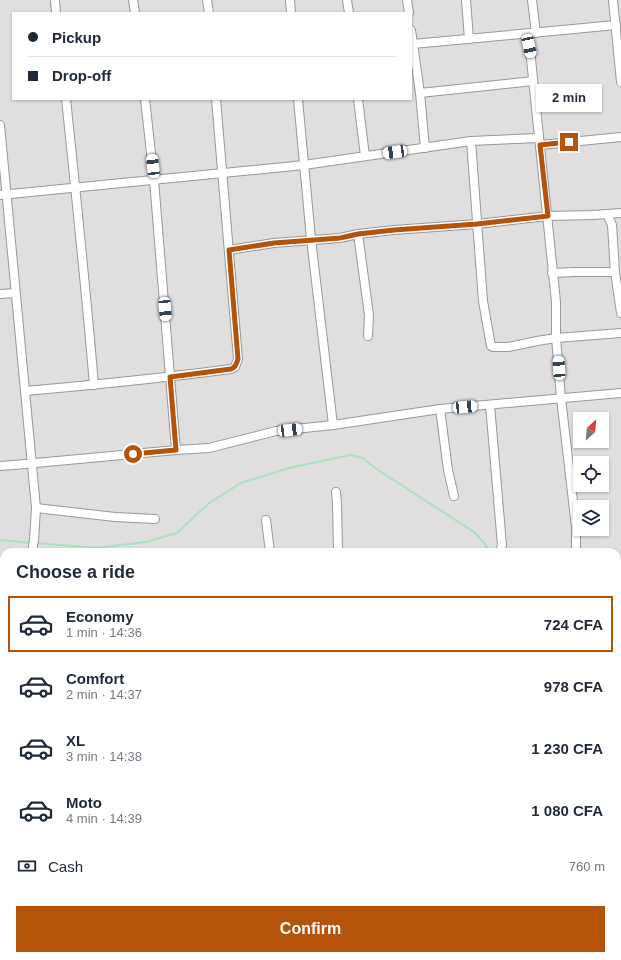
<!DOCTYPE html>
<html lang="en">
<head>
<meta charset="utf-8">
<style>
	:root { --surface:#fff; --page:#f2f2f3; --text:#1f2937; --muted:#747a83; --line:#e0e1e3; --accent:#b45309 }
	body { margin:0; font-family:Arial,sans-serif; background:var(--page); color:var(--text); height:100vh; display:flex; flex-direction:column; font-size:15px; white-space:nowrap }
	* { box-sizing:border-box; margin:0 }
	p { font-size:13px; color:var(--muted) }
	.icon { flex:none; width:22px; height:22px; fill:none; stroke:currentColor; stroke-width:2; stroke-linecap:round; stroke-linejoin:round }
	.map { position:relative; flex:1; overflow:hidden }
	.side { position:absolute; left:0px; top:548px; width:621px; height:412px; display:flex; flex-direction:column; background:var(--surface); border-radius:12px 12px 0 0; box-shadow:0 1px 3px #0004 }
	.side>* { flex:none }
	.hud { position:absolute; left:12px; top:12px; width:400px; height:88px; border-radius:0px; box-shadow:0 1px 3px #0004; display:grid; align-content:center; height:88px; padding:0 16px; background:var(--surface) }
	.needle { width:26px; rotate:26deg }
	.buttons { position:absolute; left:573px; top:412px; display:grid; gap:8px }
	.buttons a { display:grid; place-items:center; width:36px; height:36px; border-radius:0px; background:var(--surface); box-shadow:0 1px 3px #0004; font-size:20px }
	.end { position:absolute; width:18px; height:18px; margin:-9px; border:5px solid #b45309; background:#fff; box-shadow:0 0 0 2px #fff }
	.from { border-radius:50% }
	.bubble { position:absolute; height:28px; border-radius:0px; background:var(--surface); box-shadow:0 1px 3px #0004; font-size:13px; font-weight:800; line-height:28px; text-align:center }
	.car { position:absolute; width:12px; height:24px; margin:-12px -6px; border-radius:5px; box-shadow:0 0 3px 1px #0007; background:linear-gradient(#fff 24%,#345 0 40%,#fff 0 76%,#345 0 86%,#fff 0) }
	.hud b { display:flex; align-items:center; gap:14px; height:38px; font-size:15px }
	.hud b+b { border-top:1px solid var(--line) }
	.hud i { width:10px; height:10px; background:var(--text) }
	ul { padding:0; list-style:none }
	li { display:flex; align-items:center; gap:12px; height:56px; margin:0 8px 6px; padding:0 8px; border:2px solid transparent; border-radius:0px }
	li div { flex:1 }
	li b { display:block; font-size:15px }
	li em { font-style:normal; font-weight:800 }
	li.active { border-color:var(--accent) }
	li>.icon { width:36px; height:36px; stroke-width:1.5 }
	h2 { padding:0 16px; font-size:18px; line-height:48px }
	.pay { display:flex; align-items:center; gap:10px; height:44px; padding:0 16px; font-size:15px }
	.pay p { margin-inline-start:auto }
	.action { display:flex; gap:8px; margin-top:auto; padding:8px 16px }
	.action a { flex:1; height:46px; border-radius:0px; background:var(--accent); color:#fff; font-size:16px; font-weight:800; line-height:46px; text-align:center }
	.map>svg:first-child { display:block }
	.residential { fill:#e0dedf; fill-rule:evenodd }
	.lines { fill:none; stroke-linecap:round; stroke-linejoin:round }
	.stream { stroke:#a5e3bd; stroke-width:2 }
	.street-casing { stroke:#989898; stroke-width:10 }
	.highway-casing { stroke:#c21ce9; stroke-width:16 }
	.street { stroke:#fff; stroke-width:8 }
	.highway { stroke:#eb8bee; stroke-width:14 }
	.route { stroke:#b45309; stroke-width:5 }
</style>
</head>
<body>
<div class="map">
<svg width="621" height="960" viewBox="0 0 621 960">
	<rect width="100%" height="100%" fill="#f2e8ea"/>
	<path class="residential" d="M0,0H621V960H0ZM13,13H411V99H13ZM580,419H602V441H580ZM580,463H602V485H580ZM580,507H602V529H580ZM4,552H617V956H4Z"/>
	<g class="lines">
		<g class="stream">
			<polyline points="0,540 32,543"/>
			<polyline points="36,543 96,548 146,542 177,533 209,503 241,483 289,468 350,455 363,458 375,468 474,532 486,545 489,552"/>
			<polyline points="617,583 621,582"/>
		</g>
		<defs>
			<g id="street">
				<polyline points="55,0 56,13"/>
				<polyline points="133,0 135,13"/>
				<polyline points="207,0 209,13"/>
				<polyline points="290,0 291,13"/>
				<polyline points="347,0 349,13"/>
				<polyline points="407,0 409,13"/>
				<polyline points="466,0 469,39"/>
				<polyline points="532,0 536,33"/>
				<polyline points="613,0 621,82"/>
				<polyline points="411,30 420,93 425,148"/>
				<polyline points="526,34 531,59 556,302 556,338 561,398 576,527 576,552"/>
				<polyline points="413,44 616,25"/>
				<polyline points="420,93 533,81"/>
				<path d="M66,99C76,194 86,290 94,385"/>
				<polyline points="145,99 154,180 176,450"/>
				<polyline points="298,99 311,239 333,425"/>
				<polyline points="358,99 365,156"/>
				<polyline points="0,125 36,508 34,540 32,552"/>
				<polyline points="471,141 483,301 491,346 493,347 508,347 537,341 556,338 621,333"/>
				<polyline points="540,145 621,137"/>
				<polyline points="0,195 304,165 471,141 539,138"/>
				<polyline points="607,214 612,225 615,272 621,313"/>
				<polyline points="358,234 369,315 368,336"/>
				<polyline points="229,250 274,243 340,238 358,234 394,230 477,224 548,216 593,215 621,213"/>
				<polyline points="552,273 574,272 615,272"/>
				<polyline points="0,294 15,293"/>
				<path d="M25,391C94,385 162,378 231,369L235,367L238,359L216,99"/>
				<polyline points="490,405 502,545 500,552"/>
				<polyline points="440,409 448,470 454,496"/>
				<polyline points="0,466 14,465 176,450 209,448 276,431 333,425 440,409 621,393"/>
				<polyline points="336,492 337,504 338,552"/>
				<polyline points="36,508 115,517 155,519"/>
				<polyline points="266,520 270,552"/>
				<polyline points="0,584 4,580"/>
				<polyline points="617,684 621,683"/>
				<polyline points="0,690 4,687"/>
				<polyline points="0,727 4,732"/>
				<polyline points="617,745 621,744"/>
				<polyline points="617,821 621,821"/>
				<polyline points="617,881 621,881"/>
				<polyline points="617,944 621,944"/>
				<polyline points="210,956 214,960"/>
				<polyline points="281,956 283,960"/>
				<polyline points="333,960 336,956"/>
				<polyline points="487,960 521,956"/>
			</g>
			<g id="highway">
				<polyline points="0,838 4,838"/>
				<polyline points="0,876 4,876"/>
				<polyline points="90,956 94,960"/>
			</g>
		</defs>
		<use href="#street" class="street-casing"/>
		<use href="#highway" class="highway-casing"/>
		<use href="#street" class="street"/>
		<use href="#highway" class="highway"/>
	</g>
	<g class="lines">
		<path class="route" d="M133,454L176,450L170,377L231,369C236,367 236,364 238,359L229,250L274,243L340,238L358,234L394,230L477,224L548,216L540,145L569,142"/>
	</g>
</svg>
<div class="buttons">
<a><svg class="needle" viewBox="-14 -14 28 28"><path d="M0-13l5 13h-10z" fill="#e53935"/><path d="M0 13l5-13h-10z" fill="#747a83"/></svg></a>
<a><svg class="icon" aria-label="locate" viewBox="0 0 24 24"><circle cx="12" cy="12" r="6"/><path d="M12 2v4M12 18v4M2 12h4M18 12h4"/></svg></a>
<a><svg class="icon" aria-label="layers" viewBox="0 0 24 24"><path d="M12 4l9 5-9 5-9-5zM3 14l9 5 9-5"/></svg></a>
</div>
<i class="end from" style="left:133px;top:454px"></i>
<i class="end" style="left:569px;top:142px"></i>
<div class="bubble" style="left:536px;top:84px;width:66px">2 min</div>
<i class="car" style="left:529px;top:46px;rotate:168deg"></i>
<i class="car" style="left:395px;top:152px;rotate:262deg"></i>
<i class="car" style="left:153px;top:166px;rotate:353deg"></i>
<i class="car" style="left:165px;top:309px;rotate:175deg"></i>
<i class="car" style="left:559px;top:368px;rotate:356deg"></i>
<i class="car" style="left:465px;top:407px;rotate:85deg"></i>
<i class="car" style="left:290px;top:430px;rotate:83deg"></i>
<div class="hud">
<b><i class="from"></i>Pickup</b>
<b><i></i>Drop-off</b>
</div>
<section class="side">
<h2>Choose a ride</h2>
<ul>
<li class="active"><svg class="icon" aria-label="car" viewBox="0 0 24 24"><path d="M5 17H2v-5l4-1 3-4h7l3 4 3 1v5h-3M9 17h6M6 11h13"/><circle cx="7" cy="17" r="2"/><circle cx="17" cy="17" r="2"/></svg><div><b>Economy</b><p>1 min · 14:36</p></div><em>724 CFA</em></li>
<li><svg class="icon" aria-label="car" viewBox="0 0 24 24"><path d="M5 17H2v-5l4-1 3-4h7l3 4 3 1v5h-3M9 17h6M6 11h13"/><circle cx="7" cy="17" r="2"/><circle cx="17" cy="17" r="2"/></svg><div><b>Comfort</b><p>2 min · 14:37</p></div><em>978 CFA</em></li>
<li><svg class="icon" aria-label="car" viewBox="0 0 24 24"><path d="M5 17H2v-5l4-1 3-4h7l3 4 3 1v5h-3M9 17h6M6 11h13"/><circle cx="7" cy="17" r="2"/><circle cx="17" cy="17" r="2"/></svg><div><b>XL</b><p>3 min · 14:38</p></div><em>1 230 CFA</em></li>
<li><svg class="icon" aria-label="car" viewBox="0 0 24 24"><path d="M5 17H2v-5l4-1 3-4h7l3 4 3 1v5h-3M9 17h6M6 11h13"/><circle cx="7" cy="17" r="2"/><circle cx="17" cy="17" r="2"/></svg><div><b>Moto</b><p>4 min · 14:39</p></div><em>1 080 CFA</em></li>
</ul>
<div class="pay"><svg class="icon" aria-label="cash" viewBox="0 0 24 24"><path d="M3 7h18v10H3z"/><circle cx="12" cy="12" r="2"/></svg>Cash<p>760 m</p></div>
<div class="action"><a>Confirm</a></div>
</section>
</div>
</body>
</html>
